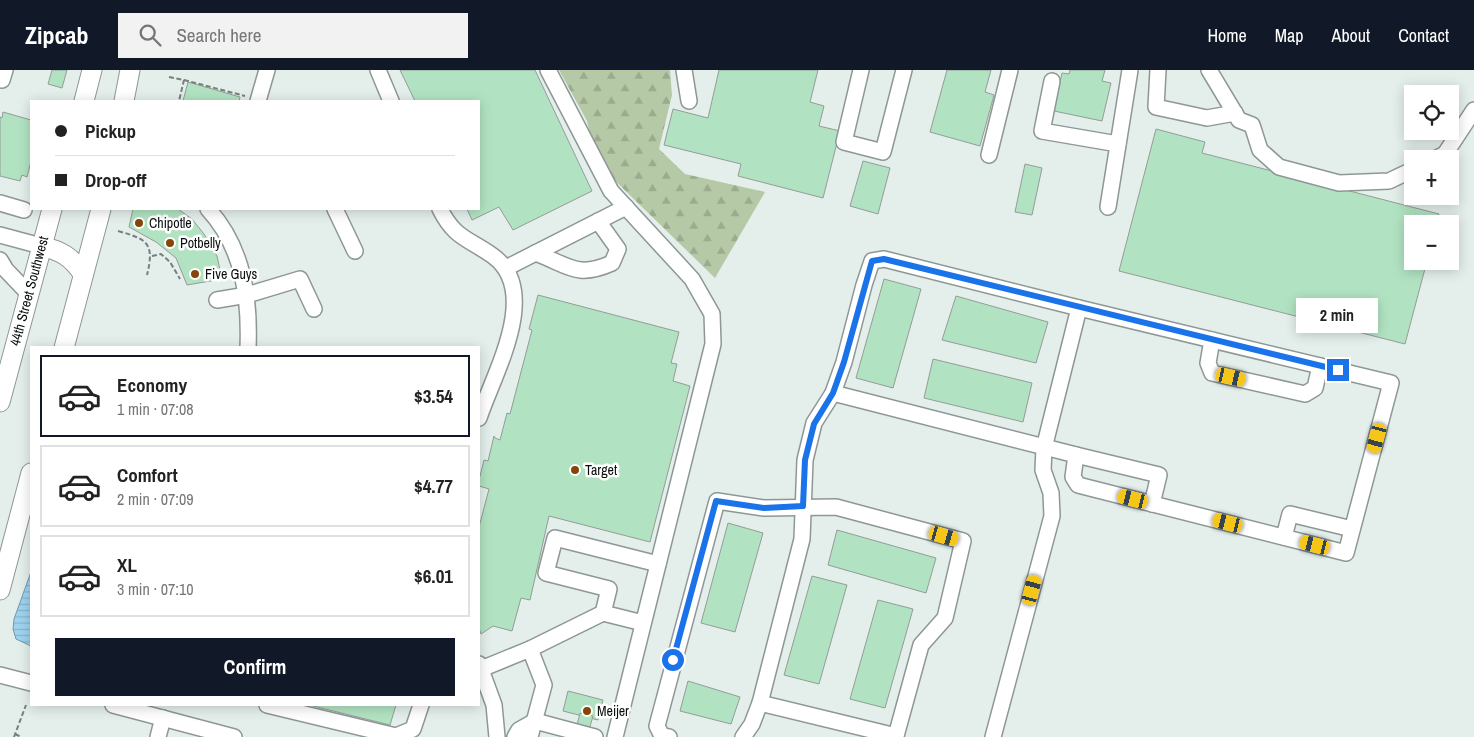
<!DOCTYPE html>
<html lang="en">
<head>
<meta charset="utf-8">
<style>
	:root { --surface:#fff; --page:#f2f2f2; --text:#222; --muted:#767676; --line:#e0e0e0; --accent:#111827 }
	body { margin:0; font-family:"Archivo Narrow",sans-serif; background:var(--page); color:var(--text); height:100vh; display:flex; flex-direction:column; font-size:19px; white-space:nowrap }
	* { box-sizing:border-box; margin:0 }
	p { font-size:16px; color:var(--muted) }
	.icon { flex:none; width:28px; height:28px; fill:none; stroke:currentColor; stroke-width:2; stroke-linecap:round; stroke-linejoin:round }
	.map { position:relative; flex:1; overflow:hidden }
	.details { position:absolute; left:30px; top:276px; width:450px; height:360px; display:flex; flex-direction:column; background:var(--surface); border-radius:0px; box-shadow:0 2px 12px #0003 }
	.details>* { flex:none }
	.guide { position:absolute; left:30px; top:30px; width:450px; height:110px; border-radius:0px; box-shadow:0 2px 12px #0003; display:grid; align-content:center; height:110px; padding:0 25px; background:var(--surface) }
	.controls { position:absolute; left:1404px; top:15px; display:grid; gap:10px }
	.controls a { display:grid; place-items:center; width:55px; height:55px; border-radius:0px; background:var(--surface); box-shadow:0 2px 12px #0003; font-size:25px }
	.end { position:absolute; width:22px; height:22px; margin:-11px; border:6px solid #1a73e8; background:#fff; box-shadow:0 0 0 2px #fff }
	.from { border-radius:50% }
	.bubble { position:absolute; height:35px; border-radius:0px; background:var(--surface); box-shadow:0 2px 12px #0003; font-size:16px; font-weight:800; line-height:35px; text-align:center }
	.car { position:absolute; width:15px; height:30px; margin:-15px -8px; border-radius:6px; box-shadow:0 0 4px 1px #0007; background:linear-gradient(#f5c518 24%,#345 0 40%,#f5c518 0 76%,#345 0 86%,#f5c518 0) }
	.guide b { display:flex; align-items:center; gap:18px; height:48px; font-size:19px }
	.guide b+b { border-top:1px solid var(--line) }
	.guide i { width:12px; height:12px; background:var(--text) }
	ul { padding:9px 0 0; list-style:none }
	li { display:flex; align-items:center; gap:15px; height:82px; margin:0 10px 8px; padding:0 15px; border:2px solid var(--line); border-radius:0px }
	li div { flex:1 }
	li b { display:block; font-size:19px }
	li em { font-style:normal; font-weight:800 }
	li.current { border-color:var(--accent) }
	li>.icon { width:45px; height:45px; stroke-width:1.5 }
	.cta { display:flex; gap:10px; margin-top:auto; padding:10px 25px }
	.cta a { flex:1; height:58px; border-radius:0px; background:var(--accent); color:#fff; font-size:20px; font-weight:800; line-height:58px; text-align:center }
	header { display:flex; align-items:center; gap:30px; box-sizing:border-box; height:70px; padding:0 25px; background:var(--accent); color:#fff }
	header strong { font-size:24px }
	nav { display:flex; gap:28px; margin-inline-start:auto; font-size:18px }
	.search { width:350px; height:45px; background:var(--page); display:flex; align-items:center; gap:12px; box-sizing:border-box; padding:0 18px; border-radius:0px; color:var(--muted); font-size:19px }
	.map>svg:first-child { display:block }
	.forest { fill:url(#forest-firs) }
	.water { fill:url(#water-rules); stroke:#7299ac }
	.building { fill:#b1e3c2; stroke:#949c97 }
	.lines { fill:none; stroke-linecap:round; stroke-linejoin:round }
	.minor-casing { stroke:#8e9795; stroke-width:18 }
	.major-casing { stroke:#8e9795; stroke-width:21 }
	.path { stroke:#787f7d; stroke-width:2; stroke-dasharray:5 2.5; stroke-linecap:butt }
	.minor { stroke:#fff; stroke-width:15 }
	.major { stroke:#fff; stroke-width:19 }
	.route { stroke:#1a73e8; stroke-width:6 }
	.poi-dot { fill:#85450b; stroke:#fff; stroke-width:2 }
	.labels { text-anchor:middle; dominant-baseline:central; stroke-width:5; stroke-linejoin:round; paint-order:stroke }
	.poi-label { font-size:14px; fill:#0b0e0e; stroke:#fff; text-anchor:start }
	.street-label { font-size:14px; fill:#0b0e0e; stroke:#fff }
</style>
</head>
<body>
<header>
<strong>Zipcab</strong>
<div class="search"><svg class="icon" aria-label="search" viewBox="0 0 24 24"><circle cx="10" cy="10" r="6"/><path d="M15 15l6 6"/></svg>Search here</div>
<nav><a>Home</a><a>Map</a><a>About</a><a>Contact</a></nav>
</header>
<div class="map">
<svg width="1474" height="667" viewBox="0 0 1474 667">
	<defs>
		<pattern id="forest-firs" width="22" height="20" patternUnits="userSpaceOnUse" patternTransform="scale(1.25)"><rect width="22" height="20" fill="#b6c9a6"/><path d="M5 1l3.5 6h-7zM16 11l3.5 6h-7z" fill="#9bab8e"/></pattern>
		<pattern id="water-rules" width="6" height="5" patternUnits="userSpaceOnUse" patternTransform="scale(1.25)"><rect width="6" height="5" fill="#9ed4f0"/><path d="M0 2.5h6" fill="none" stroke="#87b5cd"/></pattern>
	</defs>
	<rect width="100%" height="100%" fill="#e4efec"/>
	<polygon class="forest" points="559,0 670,0 672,25 659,79 685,104 765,122 715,208 604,100 593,79 587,51"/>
	<polygon class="water" points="31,502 31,576 16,569 13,559 14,549"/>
	<g class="building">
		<polygon points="52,0 67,0 62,18 48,14"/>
		<polygon points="400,0 535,0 592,121 513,160 499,137 472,150 467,139 479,139 479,31 415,31"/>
		<polygon points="719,0 818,0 810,32 824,36 819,56 840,61 823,128 738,106 741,94 664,75 673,39 708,48"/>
		<polygon points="947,0 991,0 985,22 994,25 980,76 930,62"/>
		<polygon points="1070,0 1105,0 1102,11 1111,13 1102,51 1054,41 1062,3 1069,4"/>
		<polygon points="188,12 240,27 239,31 183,31"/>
		<polygon points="3,42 31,50 31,91 27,107 22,105 20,111 0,106 0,47 2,48"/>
		<polygon points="1156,59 1205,72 1202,83 1439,144 1436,154 1412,154 1412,191 1427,191 1405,274 1119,201"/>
		<polygon points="863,91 890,98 878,144 850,136"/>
		<polygon points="1025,94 1042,98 1032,145 1015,142"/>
		<polygon points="133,139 178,139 192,149 204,164 217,186 222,209 187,215 176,188 156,172 129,157"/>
		<polygon points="884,209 921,219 893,318 856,308"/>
		<polygon points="538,225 679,262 671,293 677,294 673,311 690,316 650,472 549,446 530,530 521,528 512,561 493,556 481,564 479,558 479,457 489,419 479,416 479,410 484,390 488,391 494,366 495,368 500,370 507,343 510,344 532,260 529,259"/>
		<polygon points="956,226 1048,252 1036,293 942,270"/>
		<polygon points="933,289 1032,313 1023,352 924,328"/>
		<polygon points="728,453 763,463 735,562 701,553"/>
		<polygon points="837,460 936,488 926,523 828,495"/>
		<polygon points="812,506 847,515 819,614 784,605"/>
		<polygon points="878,530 913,539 885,638 850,629"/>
		<polygon points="688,611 740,627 731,654 680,641"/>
		<polygon points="568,621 603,630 598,650 563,641"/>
		<polygon points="309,635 396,635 390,655"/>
		<polygon points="580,643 593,646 587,667 574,667"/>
	</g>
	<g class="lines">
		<defs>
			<g id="minor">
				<polyline points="378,0 391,31"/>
				<polyline points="548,0 611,121 692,209 712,244 713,274 615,667"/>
				<polyline points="684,0 689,31"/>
				<polyline points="861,0 844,72 883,82 904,0"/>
				<polyline points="1158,0 1156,37 1207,48 1235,43"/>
				<polyline points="1209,0 1239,50 1252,55 1260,80 1279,97 1339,113 1389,111 1412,100"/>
				<polyline points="2,10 5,0"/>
				<polyline points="1052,11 1042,61 1118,74"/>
				<polyline points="258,31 267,0"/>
				<polyline points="989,85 1010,0"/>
				<polyline points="1435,89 1445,84 1474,40"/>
				<polyline points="0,133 24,140"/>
				<polyline points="1108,137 1130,0"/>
				<path d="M208,139C243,177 250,227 248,278"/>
				<polyline points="335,139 355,181"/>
				<path d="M440,139C455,169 468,168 493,186C542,222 493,305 479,348"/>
				<polyline points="0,165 41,176"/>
				<path d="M535,183C569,195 576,209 612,193L618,179L598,151"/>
				<polyline points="0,190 6,200 29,224"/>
				<polyline points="506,198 626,137"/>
				<polyline points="217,230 247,225 300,209 314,239"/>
				<polyline points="1212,270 1208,293 1212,303 1305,324 1315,318 1320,296"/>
				<polyline points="833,323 1076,385 1073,407 1078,415 1346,483 1391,313 1079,238"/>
				<polyline points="1076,385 1159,405 1152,434"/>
				<polyline points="1284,467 1290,444 1352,459"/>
				<polyline points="603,543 643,553"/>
				<polyline points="530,579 603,543 609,519 546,503 555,468 658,494"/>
				<polyline points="479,594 494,635 497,667"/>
				<polyline points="481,599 530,579 544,615 530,667"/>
				<polyline points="0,605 31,613"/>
				<polyline points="113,635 234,667"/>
				<polyline points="267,635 396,666 413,659 421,635"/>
				<polyline points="158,667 163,648"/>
				<polyline points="515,667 519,660 535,651 595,667"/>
				<polyline points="669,667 662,666 657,656 717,431 764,438 836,437 963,471 945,548 921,575 896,666 760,633"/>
				<polyline points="743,667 752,654 760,633 802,469 805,390 814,353 833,323 844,292 864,215 872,191 884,189 1079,238 1044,378 1043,400 1051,423 1052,446 993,667"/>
			</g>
			<g id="major">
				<polyline points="84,31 92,0"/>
				<polyline points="124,31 130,0"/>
				<path d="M41,176C61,181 71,186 83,204"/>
				<polyline points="64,278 101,139"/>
				<polyline points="0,332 52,139"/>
				<polyline points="0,520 31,403"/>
			</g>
		</defs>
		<use href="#minor" class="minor-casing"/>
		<use href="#major" class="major-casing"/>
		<g class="path">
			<polyline points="169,7 184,10 179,31"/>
			<polyline points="184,10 245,26"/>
			<path d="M118,161C147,169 155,173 147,205"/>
			<polyline points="152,186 161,184 170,192 180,209"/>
			<polyline points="15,664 21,667"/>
			<polyline points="14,667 26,635"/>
		</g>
		<use href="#minor" class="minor"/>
		<use href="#major" class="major"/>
	</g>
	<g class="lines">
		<polyline class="route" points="673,590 716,431 764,438 803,436 805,390 814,354 833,323 844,292 872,191 884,189 1338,300"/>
	</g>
	<g class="poi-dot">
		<circle cx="139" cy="153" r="5"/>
		<circle cx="170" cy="173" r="5"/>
		<circle cx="195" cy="204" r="5"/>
		<circle cx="575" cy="400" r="5"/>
		<circle cx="587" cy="641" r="5"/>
	</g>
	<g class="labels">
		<g class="poi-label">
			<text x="149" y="153">Chipotle</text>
			<text x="180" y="173">Potbelly</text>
			<text x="205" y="204">Five Guys</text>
			<text x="585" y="400">Target</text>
			<text x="597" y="641">Meijer</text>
		</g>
		<g class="street-label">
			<text transform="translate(29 221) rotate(-75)">44th Street Southwest</text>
		</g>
	</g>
</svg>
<div class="controls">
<a><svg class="icon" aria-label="locate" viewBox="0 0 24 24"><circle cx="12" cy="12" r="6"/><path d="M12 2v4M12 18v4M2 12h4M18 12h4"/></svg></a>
<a>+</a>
<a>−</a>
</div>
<i class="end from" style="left:673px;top:590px"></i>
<i class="end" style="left:1338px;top:300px"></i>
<div class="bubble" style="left:1296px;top:228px;width:82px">2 min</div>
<i class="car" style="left:1231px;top:307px;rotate:103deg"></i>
<i class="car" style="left:1377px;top:368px;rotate:195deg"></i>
<i class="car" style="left:1133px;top:429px;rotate:284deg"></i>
<i class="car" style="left:1228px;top:453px;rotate:284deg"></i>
<i class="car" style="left:944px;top:466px;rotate:106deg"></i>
<i class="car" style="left:1315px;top:475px;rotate:284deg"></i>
<i class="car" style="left:1032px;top:520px;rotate:15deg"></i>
<div class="guide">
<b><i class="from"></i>Pickup</b>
<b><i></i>Drop-off</b>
</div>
<section class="details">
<ul>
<li class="current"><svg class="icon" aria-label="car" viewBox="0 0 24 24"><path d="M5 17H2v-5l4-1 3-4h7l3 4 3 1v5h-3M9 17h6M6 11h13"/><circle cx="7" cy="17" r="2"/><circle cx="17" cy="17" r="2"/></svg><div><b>Economy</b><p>1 min · 07:08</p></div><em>$3.54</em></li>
<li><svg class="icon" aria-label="car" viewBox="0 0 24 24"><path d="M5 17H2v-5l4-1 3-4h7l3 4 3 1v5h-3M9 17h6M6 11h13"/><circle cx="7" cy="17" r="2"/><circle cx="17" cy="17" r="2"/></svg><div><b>Comfort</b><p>2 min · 07:09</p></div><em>$4.77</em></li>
<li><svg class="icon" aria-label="car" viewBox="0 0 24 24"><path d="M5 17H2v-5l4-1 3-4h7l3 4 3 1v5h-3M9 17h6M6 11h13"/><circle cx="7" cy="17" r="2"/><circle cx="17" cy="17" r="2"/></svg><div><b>XL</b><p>3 min · 07:10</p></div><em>$6.01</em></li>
</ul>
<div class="cta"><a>Confirm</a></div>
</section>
</div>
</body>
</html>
